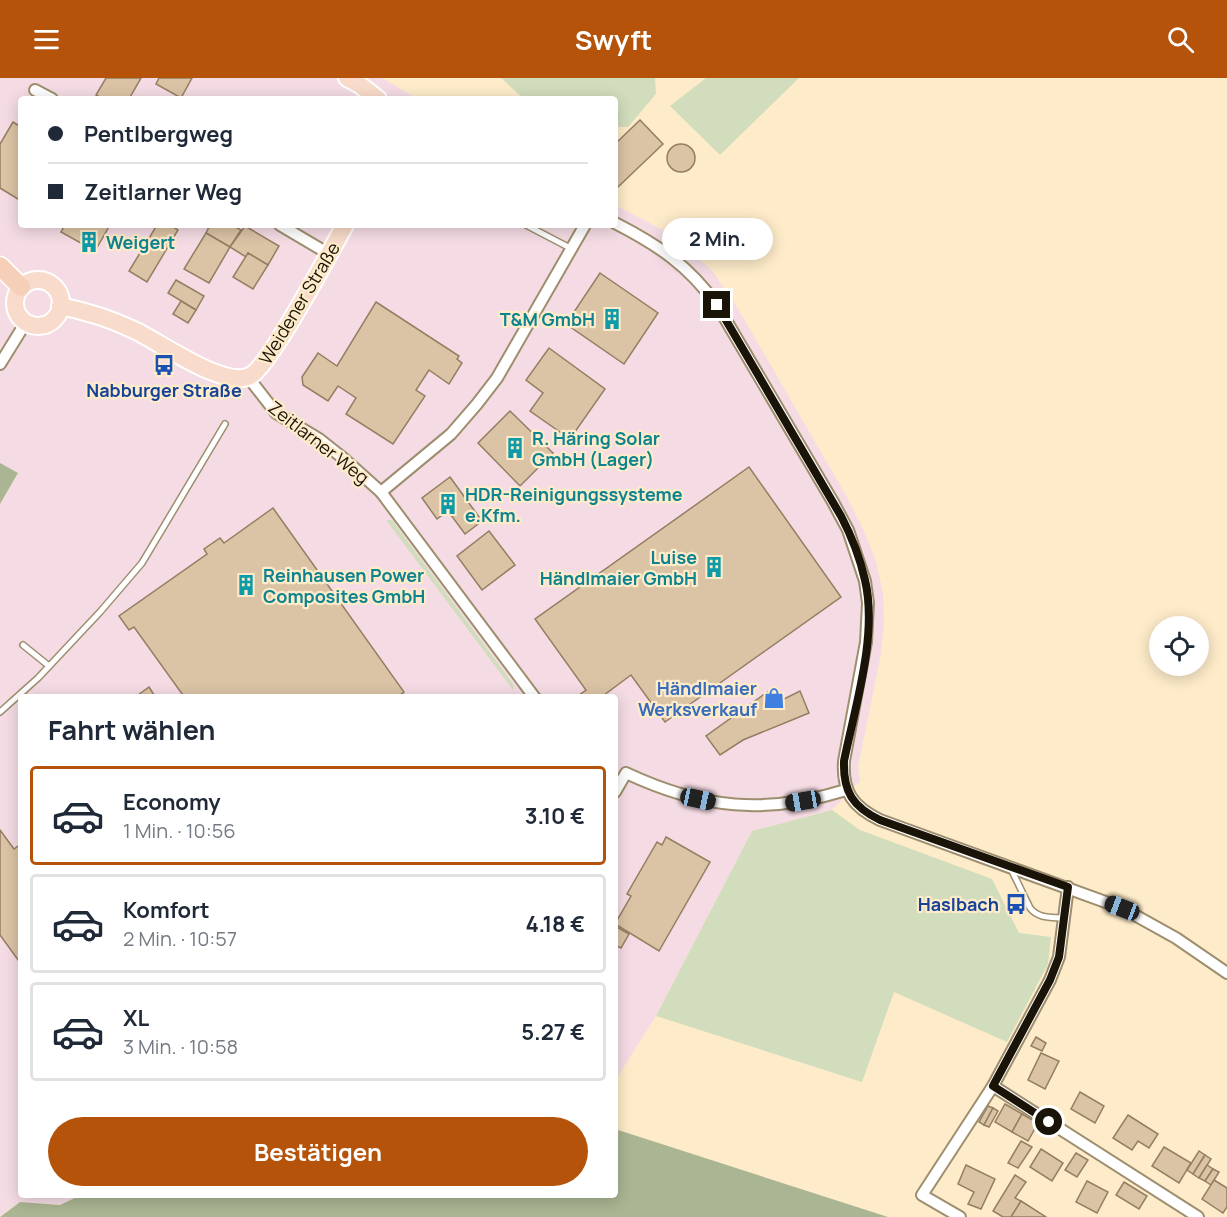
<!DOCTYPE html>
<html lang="de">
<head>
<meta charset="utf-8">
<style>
	:root { --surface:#fff; --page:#f2f2f3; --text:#1f2937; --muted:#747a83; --line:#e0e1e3; --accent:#b45309 }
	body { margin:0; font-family:Manrope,sans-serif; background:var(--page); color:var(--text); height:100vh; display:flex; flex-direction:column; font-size:22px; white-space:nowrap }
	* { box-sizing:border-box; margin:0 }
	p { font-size:20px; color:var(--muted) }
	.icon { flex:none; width:33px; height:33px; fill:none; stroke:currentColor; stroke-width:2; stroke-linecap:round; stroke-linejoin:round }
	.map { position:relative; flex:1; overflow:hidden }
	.panel { position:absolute; left:18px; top:616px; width:600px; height:504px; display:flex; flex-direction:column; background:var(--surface); border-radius:6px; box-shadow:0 3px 15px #0003 }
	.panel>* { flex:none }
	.guide { position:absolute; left:18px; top:18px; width:600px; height:132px; border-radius:6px; box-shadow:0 3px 15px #0003; display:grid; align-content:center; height:132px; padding:0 30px; background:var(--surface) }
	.buttons { position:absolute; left:1149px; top:538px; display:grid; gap:12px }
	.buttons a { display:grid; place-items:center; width:60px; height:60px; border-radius:50%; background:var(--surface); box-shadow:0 3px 15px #0003; font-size:30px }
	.end { position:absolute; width:27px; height:27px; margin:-14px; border:8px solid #1a1408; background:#fff; box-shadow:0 0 0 3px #fff }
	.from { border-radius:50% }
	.bubble { position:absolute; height:42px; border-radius:21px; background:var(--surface); box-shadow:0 3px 15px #0003; font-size:20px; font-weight:700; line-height:42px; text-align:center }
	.car { position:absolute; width:18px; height:36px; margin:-18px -9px; border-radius:8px; box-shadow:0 0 4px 2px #0007; background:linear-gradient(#222 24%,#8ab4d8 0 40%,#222 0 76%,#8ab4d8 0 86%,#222 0) }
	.guide b { display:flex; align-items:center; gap:21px; height:57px; font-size:22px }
	.guide b+b { border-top:2px solid var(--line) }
	.guide i { width:15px; height:15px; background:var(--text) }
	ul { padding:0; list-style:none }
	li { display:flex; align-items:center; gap:18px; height:99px; margin:0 12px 9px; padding:0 18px; border:3px solid var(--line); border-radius:6px }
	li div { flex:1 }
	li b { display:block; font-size:22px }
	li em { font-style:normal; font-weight:700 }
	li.on { border-color:var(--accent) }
	li>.icon { width:54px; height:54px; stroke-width:1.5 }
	h2 { padding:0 30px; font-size:27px; line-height:72px }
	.primary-button { display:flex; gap:12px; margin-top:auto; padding:12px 30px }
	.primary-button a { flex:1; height:69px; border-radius:36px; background:var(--accent); color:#fff; font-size:24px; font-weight:700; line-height:69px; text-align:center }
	header { display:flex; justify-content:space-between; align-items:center; height:78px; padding:0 30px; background:var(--accent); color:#fff; font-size:27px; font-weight:700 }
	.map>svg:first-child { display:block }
	.industrial { fill:#f5dce4 }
	.green { fill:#d2ddbd }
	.forest { fill:#aab593 }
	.building { fill:#dbc3a5; stroke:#947e62; stroke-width:1.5 }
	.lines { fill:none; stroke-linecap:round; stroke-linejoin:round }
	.service-casing { stroke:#9e8e6e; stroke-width:8 }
	.minor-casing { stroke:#9e8e6e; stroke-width:14 }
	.primary-casing { stroke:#fff; stroke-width:20 }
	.trunk-casing { stroke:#fff; stroke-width:21 }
	.service { stroke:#fff; stroke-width:5 }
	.minor { stroke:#fff; stroke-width:10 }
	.primary { stroke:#f8dbca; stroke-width:16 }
	.trunk { stroke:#f6cfb8; stroke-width:18 }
	.route { stroke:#1a1408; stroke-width:8 }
	.labels { text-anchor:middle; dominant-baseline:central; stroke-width:4.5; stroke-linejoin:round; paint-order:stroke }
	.culture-label { font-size:18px; font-weight:bold; fill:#0d838f; stroke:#fdebc9; text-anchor:start }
	.street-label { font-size:18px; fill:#1a1408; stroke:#fdebc9 }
	.transit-label { font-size:18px; font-weight:bold; fill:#164399; stroke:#fdebc9 }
	.shop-label { font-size:18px; font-weight:bold; fill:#366cbe; stroke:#fdebc9; text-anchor:end }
</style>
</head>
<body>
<header><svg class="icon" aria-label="menu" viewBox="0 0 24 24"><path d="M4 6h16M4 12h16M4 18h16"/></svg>Swyft<svg class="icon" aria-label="search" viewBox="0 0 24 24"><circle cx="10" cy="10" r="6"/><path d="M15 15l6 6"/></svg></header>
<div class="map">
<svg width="1227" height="1139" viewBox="0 0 1227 1139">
	<rect width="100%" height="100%" fill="#fdebc9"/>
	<polygon class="industrial" points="0,0 382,0 418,21 21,21 21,147 615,147 615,127 661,151 688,170 713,194 734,224 847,419 864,453 876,484 883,515 884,548 880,581 858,689 860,703 832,732 752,753 656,938 615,1003 615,620 21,620 21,1118 79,1118 60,1127 20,1124 0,1138 0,426 18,396 0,385"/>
	<g class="green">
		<polygon points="501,0 655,0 656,16 628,49 615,49 615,21 524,21"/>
		<polygon points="706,0 799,0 720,77 670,28"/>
		<polygon points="386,442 392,442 514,607 513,612"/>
		<polygon points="832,732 860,752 992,801 1019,855 1051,859 1048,886 1007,964 894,914 862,1004 656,938 752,753"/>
	</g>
	<g class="forest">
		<polygon points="0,385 18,395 0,426"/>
		<polygon points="615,1051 888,1139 0,1139 20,1124 60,1127 79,1118 615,1118"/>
	</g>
	<g class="building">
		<polygon points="106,0 141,0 129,21 103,21 96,17"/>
		<polygon points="159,0 192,0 181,20 156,6"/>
		<polygon points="640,42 663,66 618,109 615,106 615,66"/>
		<polygon points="13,44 21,49 21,123 0,110 0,66"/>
		<circle cx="681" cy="80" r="14"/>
		<polygon points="65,147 110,147 95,173 61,154"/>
		<polygon points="157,147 170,147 178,152 147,204 129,193"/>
		<polygon points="210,147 232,147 241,152 230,169 206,155"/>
		<polygon points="245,148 279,168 268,187 248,175 246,179 230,169"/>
		<polygon points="206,155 230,169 209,205 184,191"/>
		<polygon points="248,175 268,187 253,211 233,199"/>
		<polygon points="600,195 658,235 624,286 566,246"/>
		<polygon points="176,202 204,218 196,232 168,215"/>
		<polygon points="181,223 196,232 188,245 173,236"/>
		<polygon points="376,224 459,278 457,281 462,285 449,306 429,292 416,312 425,318 393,366 346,336 356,320 338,308 328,323 303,307 302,299 318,275 337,288"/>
		<polygon points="549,270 605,311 570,361 530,333 543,315 526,302"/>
		<polygon points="510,333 553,375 520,408 478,365"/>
		<polygon points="749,389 841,519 665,644 631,597 600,620 575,620 586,612 535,541"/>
		<polygon points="450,399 482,443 465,456 448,433 437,441 422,420"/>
		<polygon points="273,430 404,614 396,620 185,620 134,549 129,552 119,538 207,476 204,471 220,460 224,465"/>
		<polygon points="489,453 515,487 482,512 457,478"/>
		<polygon points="149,609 156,620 134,620"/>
		<polygon points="773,610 782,622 800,613 809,635 743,662 720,677 706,658"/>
		<polygon points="0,752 14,771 21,766 21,886 0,857"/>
		<polygon points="666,759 710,784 659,873 615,846 631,818 627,816 657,764 662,767"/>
		<polygon points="615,848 629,856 621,870 615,867"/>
		<polygon points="1036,959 1046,965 1042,973 1031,968"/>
		<polygon points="1041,975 1059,983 1045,1011 1028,1002"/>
		<polygon points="1080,1014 1104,1028 1095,1045 1071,1031"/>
		<polygon points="1005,1026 1022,1036 1012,1054 995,1044"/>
		<polygon points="988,1028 993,1030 984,1047 979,1044"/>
		<polygon points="993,1030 998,1033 989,1049 984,1047"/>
		<polygon points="1022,1036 1038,1045 1028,1063 1012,1054"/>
		<polygon points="1128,1037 1158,1056 1149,1070 1138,1063 1132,1072 1113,1060"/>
		<polygon points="1021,1063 1032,1069 1018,1090 1008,1085"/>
		<polygon points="1164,1069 1191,1085 1179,1105 1152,1088"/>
		<polygon points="1041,1071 1063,1085 1052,1103 1030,1089"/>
		<polygon points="1199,1073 1205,1077 1193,1096 1187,1092"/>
		<polygon points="1076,1075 1088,1082 1077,1099 1065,1092"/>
		<polygon points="1205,1077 1211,1081 1199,1100 1193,1096"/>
		<polygon points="966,1087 995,1101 981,1131 968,1126 974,1114 958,1106"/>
		<polygon points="1207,1087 1213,1091 1205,1103 1199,1100"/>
		<polygon points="1213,1091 1219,1094 1211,1107 1205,1103"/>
		<polygon points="1015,1097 1026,1104 1015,1120 1021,1123 1011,1139 1003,1139 993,1133"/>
		<polygon points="1214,1102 1227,1110 1227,1129 1223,1135 1202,1121"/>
		<polygon points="1087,1103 1108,1114 1097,1135 1076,1124"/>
		<polygon points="1124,1104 1147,1118 1139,1131 1116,1117"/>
		<polygon points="1021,1123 1046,1139 1011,1139"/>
	</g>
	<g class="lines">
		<defs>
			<g id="service">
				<polyline points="526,147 572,171"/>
				<polyline points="23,567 49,588"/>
				<polyline points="0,634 38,600 100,534 142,485 225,346"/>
				<path d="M1011,791L1030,830C1039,841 1051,839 1064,840"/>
			</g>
			<g id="minor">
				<polyline points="35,12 52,21"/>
				<path d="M615,145C658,167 688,187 717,227L833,424L848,452L865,503L868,525L866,564L844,683C842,714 853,729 880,742L1122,830L1176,860L1227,895"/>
				<polyline points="280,147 329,176"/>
				<polyline points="0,286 26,244"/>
				<polyline points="248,299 276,335 319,361 343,380 381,414 535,620"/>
				<polyline points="381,414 451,356 477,326 497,300 585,147"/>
				<path d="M615,714L626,695C703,731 765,737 846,712"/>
				<polyline points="993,1008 1198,1139"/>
				<polyline points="960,1139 922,1117 993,1008 1050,902 1059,879 1068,809"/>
			</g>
			<g id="primary">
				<polyline points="347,0 360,7 378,21"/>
				<circle cx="38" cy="225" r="23"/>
				<path d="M60,228C85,233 111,241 134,252C160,264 224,311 250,298C269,289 331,172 345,147"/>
			</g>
			<polyline id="trunk" points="0,188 21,209"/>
		</defs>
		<use href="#service" class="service-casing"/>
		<use href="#minor" class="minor-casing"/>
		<use href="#primary" class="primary-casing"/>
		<use href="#trunk" class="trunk-casing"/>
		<use href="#service" class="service"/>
		<use href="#minor" class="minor"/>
		<use href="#primary" class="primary"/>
		<use href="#trunk" class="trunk"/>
	</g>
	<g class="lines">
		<path class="route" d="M717,227L841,438C851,457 860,480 865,502C878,557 855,629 844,683C843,714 853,729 880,742L1068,809L1059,879L1050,902L993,1008L1049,1044"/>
	</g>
	<defs>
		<symbol id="building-bare" viewBox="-9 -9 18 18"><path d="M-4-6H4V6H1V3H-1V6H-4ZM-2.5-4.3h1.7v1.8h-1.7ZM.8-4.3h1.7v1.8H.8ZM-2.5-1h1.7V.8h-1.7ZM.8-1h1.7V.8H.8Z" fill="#0f9aa8" stroke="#fdebc9" stroke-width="2.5" paint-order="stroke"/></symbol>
		<symbol id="bus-bare" viewBox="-9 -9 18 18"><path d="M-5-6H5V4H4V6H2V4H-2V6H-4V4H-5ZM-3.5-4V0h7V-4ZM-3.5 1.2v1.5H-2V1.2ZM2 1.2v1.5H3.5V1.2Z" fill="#1a4fb4" stroke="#fdebc9" stroke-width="2.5" paint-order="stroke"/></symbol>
		<symbol id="shop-bare" viewBox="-9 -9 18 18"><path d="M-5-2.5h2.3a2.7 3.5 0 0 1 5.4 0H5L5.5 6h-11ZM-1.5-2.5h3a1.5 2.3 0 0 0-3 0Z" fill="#3f7fe0" stroke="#fdebc9" stroke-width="2.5" paint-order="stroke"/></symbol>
	</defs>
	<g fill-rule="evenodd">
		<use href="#building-bare" x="74" y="149" width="30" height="30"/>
		<use href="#building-bare" x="597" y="226" width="30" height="30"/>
		<use href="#bus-bare" x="149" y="272" width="30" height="30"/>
		<use href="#building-bare" x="500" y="355" width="30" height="30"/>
		<use href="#building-bare" x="433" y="411" width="30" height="30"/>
		<use href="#building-bare" x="699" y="474" width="30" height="30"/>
		<use href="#building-bare" x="231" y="492" width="30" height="30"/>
		<use href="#shop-bare" x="759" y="605" width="30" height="30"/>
		<use href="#bus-bare" x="1001" y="811" width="30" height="30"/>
	</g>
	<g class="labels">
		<g class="culture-label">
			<text x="106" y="164">Weigert</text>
			<text x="595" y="241" text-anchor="end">T&amp;M GmbH</text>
			<text x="532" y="360">R. Häring Solar<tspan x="532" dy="21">GmbH (Lager)</tspan></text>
			<text x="465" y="416">HDR-Reinigungssysteme<tspan x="465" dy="21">e.Kfm.</tspan></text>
			<text x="697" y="479" text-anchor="end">Luise<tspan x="697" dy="21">Händlmaier GmbH</tspan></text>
			<text x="263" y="497">Reinhausen Power<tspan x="263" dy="21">Composites GmbH</tspan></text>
		</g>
		<g class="street-label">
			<text transform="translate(299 225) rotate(-59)">Weidener Straße</text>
			<text transform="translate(319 364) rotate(38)">Zeitlarner Weg</text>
		</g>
		<g class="transit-label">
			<text x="164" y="312">Nabburger Straße</text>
			<text x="999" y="826" text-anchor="end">Haslbach</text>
		</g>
		<g class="shop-label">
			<text x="757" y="610">Händlmaier<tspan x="757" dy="21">Werksverkauf</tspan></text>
		</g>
	</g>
</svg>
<div class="buttons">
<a><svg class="icon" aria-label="locate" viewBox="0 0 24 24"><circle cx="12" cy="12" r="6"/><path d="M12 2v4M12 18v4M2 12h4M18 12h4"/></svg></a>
</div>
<i class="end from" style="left:1049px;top:1044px"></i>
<i class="end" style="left:717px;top:227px"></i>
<div class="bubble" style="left:662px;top:140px;width:111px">2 Min.</div>
<i class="car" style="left:698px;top:721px;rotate:102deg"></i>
<i class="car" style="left:803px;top:723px;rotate:260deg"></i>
<i class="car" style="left:1122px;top:830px;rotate:291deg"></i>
<div class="guide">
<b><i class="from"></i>Pentlbergweg</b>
<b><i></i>Zeitlarner Weg</b>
</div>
<section class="panel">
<h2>Fahrt wählen</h2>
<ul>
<li class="on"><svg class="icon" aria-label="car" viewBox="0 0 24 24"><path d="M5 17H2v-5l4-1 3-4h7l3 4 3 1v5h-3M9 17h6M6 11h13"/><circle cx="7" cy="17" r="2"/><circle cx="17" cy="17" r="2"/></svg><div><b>Economy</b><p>1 Min. · 10:56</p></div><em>3.10 €</em></li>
<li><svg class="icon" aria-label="car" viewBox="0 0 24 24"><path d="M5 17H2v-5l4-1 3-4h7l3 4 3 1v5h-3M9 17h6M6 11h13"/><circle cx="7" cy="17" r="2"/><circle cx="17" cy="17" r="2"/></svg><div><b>Komfort</b><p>2 Min. · 10:57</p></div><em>4.18 €</em></li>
<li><svg class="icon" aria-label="car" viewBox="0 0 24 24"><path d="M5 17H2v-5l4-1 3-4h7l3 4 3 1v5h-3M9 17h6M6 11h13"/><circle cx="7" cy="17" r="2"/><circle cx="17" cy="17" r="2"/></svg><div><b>XL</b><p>3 Min. · 10:58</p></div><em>5.27 €</em></li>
</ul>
<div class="primary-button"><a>Bestätigen</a></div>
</section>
</div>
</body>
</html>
